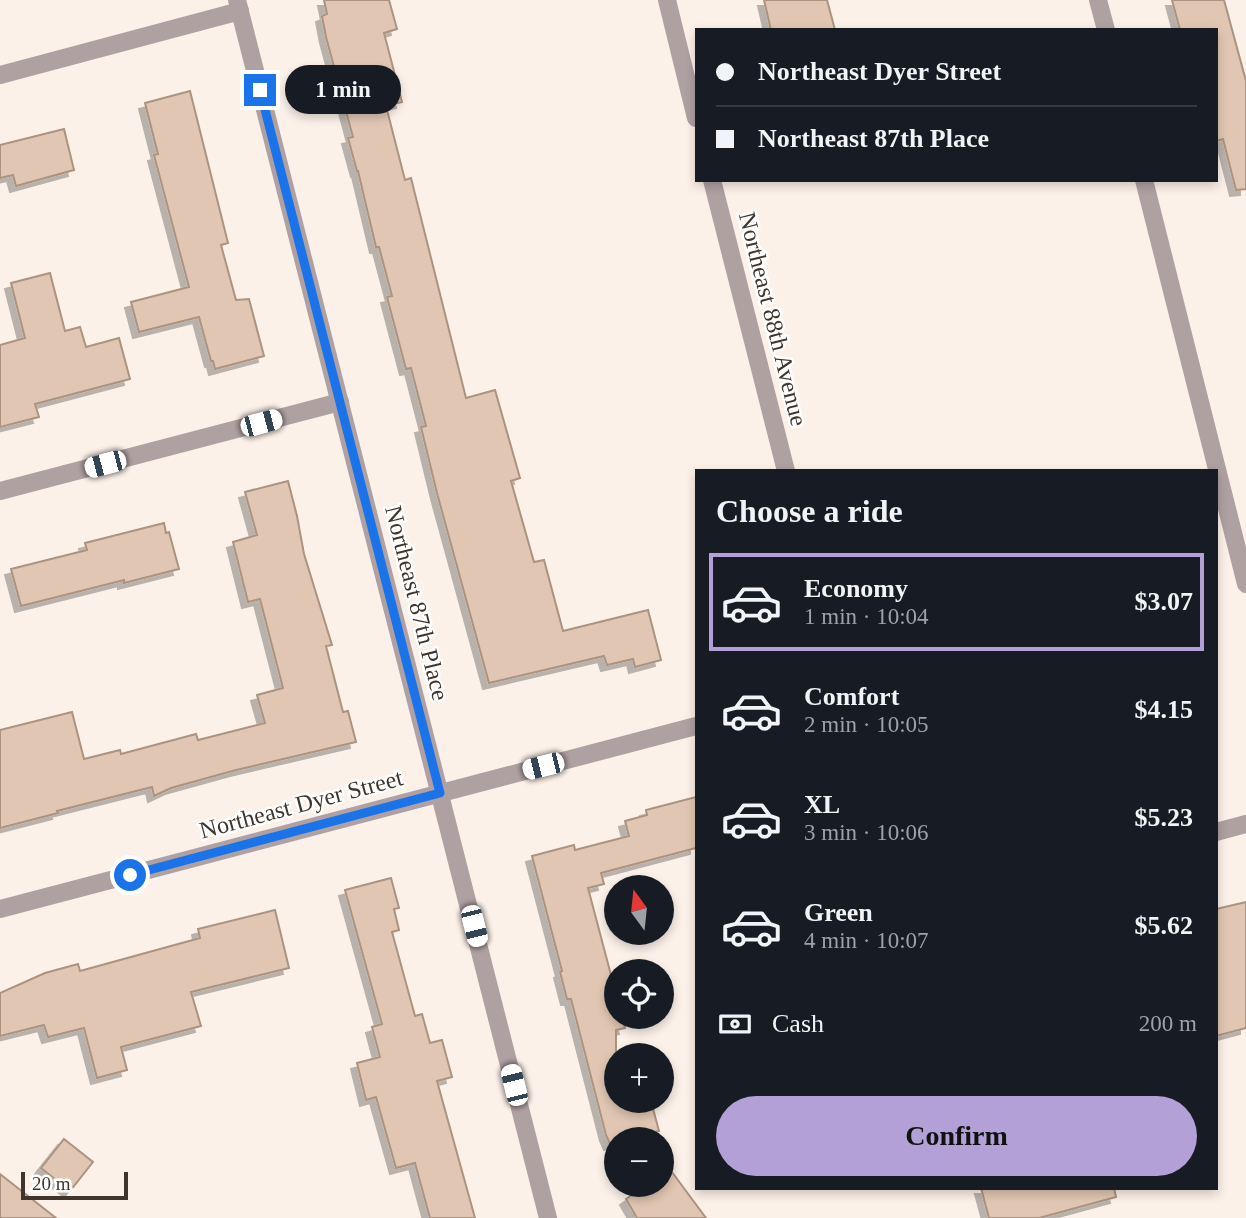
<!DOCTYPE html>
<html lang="en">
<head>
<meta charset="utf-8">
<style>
	:root { --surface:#171b24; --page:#242831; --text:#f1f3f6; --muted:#9ea1a6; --line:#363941; --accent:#b2a0d7 }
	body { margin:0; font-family:"Times New Roman",serif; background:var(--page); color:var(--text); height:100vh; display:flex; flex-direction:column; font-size:26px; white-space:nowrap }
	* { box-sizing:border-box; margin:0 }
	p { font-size:23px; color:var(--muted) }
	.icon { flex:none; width:38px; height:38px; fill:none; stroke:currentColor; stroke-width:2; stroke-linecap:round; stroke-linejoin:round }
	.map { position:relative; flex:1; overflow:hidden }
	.side { position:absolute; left:695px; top:469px; width:523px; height:721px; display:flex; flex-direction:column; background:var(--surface); border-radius:0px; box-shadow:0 4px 10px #0003 }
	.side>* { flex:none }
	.banner { position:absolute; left:695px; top:28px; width:523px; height:154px; border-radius:0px; box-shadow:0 4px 10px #0003; display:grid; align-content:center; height:154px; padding:0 21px; background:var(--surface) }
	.needle { width:46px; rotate:345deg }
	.tools { position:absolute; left:604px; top:875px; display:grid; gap:14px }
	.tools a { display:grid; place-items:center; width:70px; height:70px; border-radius:50%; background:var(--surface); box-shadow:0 4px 10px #0003; font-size:35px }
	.scale { position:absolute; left:21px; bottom:18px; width:107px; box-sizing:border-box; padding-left:7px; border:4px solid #3f352d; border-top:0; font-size:19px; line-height:24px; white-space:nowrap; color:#3f352d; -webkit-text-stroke:5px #fff; paint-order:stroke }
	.end { position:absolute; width:32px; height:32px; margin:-16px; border:9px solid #1a73e8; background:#fff; box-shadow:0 0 0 4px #fff }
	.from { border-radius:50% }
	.bubble { position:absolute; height:49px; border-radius:24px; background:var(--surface); box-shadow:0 4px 10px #0003; font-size:23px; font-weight:800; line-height:49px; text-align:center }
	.car { position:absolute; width:21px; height:42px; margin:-21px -10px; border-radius:9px; box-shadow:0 0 5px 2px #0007; background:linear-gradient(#fff 24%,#345 0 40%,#fff 0 76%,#345 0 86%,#fff 0) }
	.banner b { display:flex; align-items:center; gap:24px; height:66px; font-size:26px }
	.banner b+b { border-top:2px solid var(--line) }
	.banner i { width:18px; height:18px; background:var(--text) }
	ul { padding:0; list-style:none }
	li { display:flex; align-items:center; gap:21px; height:98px; margin:0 14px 10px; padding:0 7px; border:4px solid transparent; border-radius:0px }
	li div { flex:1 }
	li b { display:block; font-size:26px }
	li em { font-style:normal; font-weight:800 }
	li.current { border-color:var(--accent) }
	li>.icon { width:63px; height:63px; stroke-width:1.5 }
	h2 { padding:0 21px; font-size:32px; line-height:84px }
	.pay { display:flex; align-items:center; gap:18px; height:77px; padding:0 21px; font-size:26px }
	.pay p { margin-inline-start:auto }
	.cta { display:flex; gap:14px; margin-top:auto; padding:14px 21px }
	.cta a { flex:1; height:80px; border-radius:42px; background:var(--accent); color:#111; font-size:28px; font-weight:800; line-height:80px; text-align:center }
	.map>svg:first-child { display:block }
	.building { fill:#e1c7b3; stroke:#ac9380; stroke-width:2; filter:url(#shadow) }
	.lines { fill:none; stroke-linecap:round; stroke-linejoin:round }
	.minor { stroke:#afa0a2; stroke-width:18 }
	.route { stroke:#1a73e8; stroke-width:9 }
	.labels { text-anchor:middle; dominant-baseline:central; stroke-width:5; stroke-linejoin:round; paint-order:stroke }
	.street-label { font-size:24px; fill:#3f352d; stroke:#fff }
</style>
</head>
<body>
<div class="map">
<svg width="1246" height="1218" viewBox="0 0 1246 1218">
	<defs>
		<filter id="shadow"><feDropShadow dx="-6" dy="6" stdDeviation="0" flood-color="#0004"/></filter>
	</defs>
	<rect width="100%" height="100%" fill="#fcf1e9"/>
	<g class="building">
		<polygon points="324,0 389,0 397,29 384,33 402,102 386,106 405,180 411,178 466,398 495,390 520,478 511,481 534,562 544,560 563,631 648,610 661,660 635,667 633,659 607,665 604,656 489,683 437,493 421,427 426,426 411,368 406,369 387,297 392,296 379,247 376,247 358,171 357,171 348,138 353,137 326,37 322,16 327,14"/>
		<polygon points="764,0 827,0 835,30 771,30"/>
		<polygon points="1172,0 1224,0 1246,81 1246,189 1236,190 1223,139 1216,141 1216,30 1180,30"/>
		<polygon points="190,91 228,243 221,245 236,300 249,299 264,356 215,369 213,361 211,361 199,317 139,332 131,302 189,287 154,155 158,154 145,103"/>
		<polygon points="64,129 74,170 16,186 13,175 0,178 0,145"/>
		<polygon points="50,273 65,331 80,327 86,347 119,338 130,379 35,404 39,417 0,427 0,345 25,338 11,283"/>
		<polygon points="288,481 297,516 304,554 332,645 326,646 343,712 348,711 356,742 236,770 171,788 154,796 152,787 57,811 58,813 0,828 0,730 72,712 84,759 120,750 121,754 196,734 198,740 265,723 257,695 283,688 260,599 248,602 233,542 257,535 245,492"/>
		<polygon points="164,523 166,533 169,532 179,569 124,583 124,580 21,606 11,569 87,550 85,543"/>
		<polygon points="696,797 696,848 601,873 604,884 588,888 616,994 616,1017 622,1017 625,1028 616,1030 616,1101 651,1101 659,1131 626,1139 616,1139 616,1142 610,1144 606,1135 571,999 567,999 560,972 562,971 532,856 574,845 575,850 629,836 625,821 647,815 646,810"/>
		<polygon points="391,878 399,908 394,909 399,930 392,932 415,1016 422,1014 430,1043 442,1040 452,1077 437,1081 475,1218 430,1218 415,1163 396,1168 376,1097 366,1100 357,1063 380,1057 372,1027 382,1024 345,890"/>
		<polygon points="1246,902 1246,1028 1216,1036 1216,909"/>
		<polygon points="275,910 289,968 191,992 201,1026 121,1047 127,1070 97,1078 84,1028 48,1037 44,1025 0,1036 0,993 45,973 78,964 80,971 200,938 198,929"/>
		<polygon points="64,1139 93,1162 70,1191 41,1168"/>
		<polygon points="669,1168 706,1218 637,1218 626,1199 646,1185 662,1185 662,1174"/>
		<polygon points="0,1174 56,1218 0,1218"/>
		<polygon points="981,1188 1114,1188 1116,1197 1039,1218 989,1218"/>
	</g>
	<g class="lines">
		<g class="minor">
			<polyline points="237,0 548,1218"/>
			<polyline points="667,0 696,118"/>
			<polyline points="1098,0 1106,30"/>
			<polyline points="0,75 240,11"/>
			<polyline points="712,180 786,471"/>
			<polyline points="1144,180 1246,584"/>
			<polyline points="0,491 340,402"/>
			<polyline points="1216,832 1246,824"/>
			<polyline points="0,909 696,726"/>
		</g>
	</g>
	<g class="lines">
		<polyline class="route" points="130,875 440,793 260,90"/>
	</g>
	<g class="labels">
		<g class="street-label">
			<text transform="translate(773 319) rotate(76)">Northeast 88th Avenue</text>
			<text transform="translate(417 603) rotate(76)">Northeast 87th Place</text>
			<text transform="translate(301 804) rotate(-15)">Northeast Dyer Street</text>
		</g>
	</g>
</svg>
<div class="tools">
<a><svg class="needle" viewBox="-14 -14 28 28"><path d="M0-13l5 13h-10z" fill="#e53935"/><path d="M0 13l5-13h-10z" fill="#9ea1a6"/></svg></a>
<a><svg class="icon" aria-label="locate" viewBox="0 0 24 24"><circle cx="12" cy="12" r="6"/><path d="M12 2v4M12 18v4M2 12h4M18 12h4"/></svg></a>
<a>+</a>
<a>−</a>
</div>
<div class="scale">20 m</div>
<i class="end from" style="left:130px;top:875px"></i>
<i class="end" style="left:260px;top:90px"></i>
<div class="bubble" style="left:285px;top:65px;width:116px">1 min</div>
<i class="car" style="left:261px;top:423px;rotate:75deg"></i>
<i class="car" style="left:105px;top:464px;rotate:255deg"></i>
<i class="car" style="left:543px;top:766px;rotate:256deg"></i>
<i class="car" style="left:474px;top:926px;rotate:166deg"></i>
<i class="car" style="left:514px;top:1085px;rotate:346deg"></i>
<div class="banner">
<b><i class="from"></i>Northeast Dyer Street</b>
<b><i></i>Northeast 87th Place</b>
</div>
<section class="side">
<h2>Choose a ride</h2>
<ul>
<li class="current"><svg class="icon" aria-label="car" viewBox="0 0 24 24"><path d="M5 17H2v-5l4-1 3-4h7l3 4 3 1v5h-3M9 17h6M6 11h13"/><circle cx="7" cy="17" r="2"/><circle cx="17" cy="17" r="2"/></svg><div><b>Economy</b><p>1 min · 10:04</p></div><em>$3.07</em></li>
<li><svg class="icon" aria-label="car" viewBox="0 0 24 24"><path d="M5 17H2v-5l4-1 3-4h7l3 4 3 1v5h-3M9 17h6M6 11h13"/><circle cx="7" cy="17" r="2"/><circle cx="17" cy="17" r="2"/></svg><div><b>Comfort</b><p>2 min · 10:05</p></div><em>$4.15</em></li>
<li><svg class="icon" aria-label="car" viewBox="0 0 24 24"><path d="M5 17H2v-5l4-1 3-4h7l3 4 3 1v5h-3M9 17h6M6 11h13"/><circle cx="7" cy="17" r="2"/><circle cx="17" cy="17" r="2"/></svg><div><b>XL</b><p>3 min · 10:06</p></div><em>$5.23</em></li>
<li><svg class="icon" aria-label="car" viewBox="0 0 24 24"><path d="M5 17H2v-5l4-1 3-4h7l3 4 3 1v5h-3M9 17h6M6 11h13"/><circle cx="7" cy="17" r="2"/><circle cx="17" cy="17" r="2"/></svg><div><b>Green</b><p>4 min · 10:07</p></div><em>$5.62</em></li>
</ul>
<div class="pay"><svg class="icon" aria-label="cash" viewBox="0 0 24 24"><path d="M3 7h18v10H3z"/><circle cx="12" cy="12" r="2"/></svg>Cash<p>200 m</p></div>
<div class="cta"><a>Confirm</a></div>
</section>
</div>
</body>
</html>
